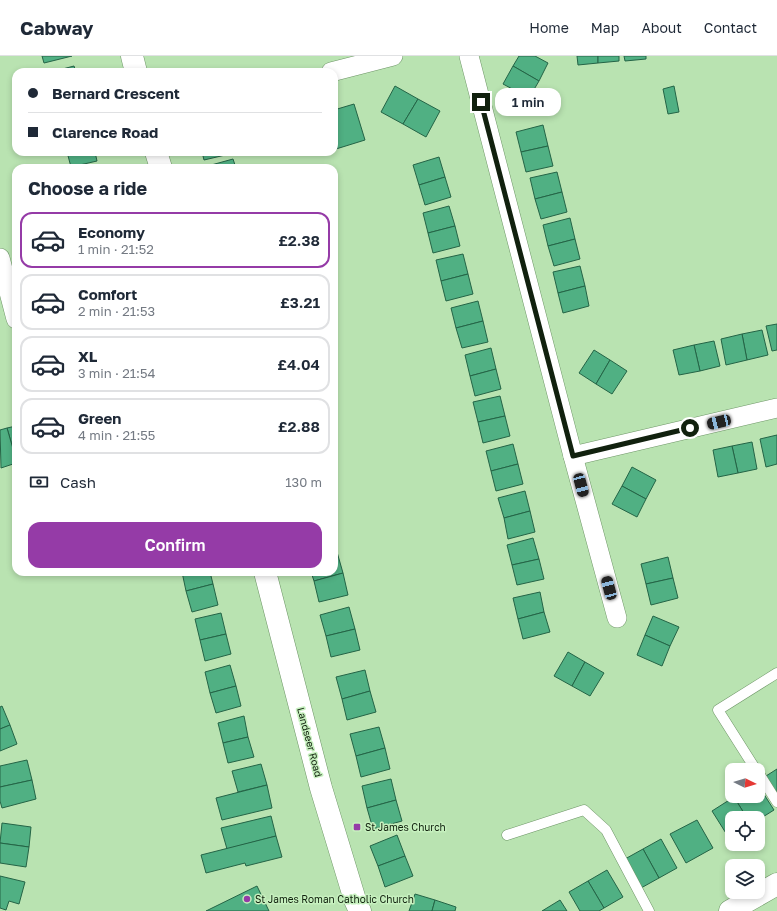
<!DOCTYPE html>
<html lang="en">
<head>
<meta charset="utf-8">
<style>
	:root { --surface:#fff; --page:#f6f6f7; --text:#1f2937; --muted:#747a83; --line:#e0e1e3; --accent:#953ba7 }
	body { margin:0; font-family:"Golos Text",sans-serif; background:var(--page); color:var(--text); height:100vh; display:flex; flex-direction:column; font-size:15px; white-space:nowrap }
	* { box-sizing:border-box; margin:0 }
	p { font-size:13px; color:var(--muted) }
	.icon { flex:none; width:22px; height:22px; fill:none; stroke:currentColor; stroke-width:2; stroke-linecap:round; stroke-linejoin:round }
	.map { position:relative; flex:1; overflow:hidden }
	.drawer { position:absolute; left:12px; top:108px; width:326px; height:412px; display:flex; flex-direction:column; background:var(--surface); border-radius:12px; box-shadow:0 2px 6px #0003 }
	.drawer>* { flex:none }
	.banner { position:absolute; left:12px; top:12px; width:326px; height:88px; border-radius:12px; box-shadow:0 2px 6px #0003; display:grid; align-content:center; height:88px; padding:0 16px; background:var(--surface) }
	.needle { width:26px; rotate:95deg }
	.buttons { position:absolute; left:725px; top:707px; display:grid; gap:8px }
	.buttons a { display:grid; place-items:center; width:40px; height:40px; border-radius:8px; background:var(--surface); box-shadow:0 2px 6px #0003; font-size:20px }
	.end { position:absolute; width:18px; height:18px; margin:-9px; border:5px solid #11210e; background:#fff; box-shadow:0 0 0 2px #fff }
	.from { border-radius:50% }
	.bubble { position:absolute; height:28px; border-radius:12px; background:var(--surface); box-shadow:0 2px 6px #0003; font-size:13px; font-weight:600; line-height:28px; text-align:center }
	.car { position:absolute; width:12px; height:24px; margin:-12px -6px; border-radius:5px; box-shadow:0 0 3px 1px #0007; background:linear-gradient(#222 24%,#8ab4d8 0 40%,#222 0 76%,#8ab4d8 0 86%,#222 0) }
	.banner b { display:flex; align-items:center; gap:14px; height:38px; font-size:15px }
	.banner b+b { border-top:1px solid var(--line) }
	.banner i { width:10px; height:10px; background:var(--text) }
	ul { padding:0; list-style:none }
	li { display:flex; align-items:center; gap:12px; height:56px; margin:0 8px 6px; padding:0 8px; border:2px solid var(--line); border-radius:12px }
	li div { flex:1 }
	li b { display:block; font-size:15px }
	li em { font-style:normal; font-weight:600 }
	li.selected { border-color:var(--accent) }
	li>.icon { width:36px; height:36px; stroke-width:1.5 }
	h2 { padding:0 16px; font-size:18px; line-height:48px }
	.pay { display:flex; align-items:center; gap:10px; height:44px; padding:0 16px; font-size:15px }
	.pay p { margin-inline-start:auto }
	.cta { display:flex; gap:8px; margin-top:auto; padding:8px 16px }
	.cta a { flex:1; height:46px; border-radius:12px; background:var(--accent); color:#fff; font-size:16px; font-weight:600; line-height:46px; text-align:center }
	header { display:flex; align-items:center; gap:24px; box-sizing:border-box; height:56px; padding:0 20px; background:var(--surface); border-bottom:1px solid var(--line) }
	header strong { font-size:19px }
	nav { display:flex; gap:22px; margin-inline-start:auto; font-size:14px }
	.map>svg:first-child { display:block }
	.building { fill:#50b083; stroke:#246446 }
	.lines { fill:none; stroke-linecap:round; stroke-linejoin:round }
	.service-casing { stroke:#6d9566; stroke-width:11 }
	.minor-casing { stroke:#6d9566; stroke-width:20 }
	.tertiary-casing { stroke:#6d9566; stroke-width:23 }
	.service { stroke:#fff; stroke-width:10 }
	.minor { stroke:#fff; stroke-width:19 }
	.tertiary { stroke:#fff; stroke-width:22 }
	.route { stroke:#11210e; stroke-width:5 }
	.poi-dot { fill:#953ba7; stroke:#c6f0be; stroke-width:1.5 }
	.labels { text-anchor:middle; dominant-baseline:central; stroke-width:3; stroke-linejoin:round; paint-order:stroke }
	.street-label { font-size:10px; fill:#11210e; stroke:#c6f0be }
	.poi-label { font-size:10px; fill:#11210e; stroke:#c6f0be; text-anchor:start }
</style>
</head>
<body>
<header>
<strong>Cabway</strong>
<nav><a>Home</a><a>Map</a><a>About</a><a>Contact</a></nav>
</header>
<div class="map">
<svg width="777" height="855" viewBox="0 0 777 855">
	<rect width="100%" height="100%" fill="#b9e3b1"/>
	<g class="building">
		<polygon points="42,0 72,0 44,7"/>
		<polygon points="519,0 535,0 548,7 539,25 513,10"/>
		<polygon points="577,0 598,0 598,7 578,9"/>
		<polygon points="598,0 619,0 619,5 598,7"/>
		<polygon points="624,0 646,0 646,3 625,5"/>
		<polygon points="74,10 76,16 51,16"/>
		<polygon points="513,10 539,25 529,42 503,28"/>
		<polygon points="395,30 418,43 403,68 381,56"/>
		<polygon points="674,30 679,56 668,58 663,33"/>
		<polygon points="418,43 440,55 426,81 403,68"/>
		<polygon points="354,48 365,84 336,93 334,88 334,54"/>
		<polygon points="543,69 548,90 521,96 516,76"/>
		<polygon points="548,90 553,110 526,116 521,96"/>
		<polygon points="67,96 95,96 97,105 71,111"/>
		<polygon points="202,96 238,96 204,104"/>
		<polygon points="439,101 445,121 419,129 413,109"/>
		<polygon points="233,103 236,112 205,112 204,111"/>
		<polygon points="557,116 562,136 535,143 530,122"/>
		<polygon points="445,121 451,141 425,149 419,129"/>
		<polygon points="562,136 567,156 541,163 535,143"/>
		<polygon points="449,150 455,170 428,177 423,157"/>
		<polygon points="570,162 575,183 548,190 543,169"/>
		<polygon points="455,170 460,190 433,197 428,177"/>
		<polygon points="575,183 580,203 554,210 548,190"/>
		<polygon points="463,198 468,218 441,225 436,204"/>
		<polygon points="580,210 585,230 558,237 553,216"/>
		<polygon points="468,218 473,238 446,245 441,225"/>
		<polygon points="585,230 589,250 563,257 558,237"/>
		<polygon points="478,245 483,265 456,272 451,252"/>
		<polygon points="483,265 488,286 462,292 456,272"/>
		<polygon points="777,268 777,294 772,295 766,270"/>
		<polygon points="762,274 768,299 747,304 742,278"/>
		<polygon points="742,278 747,304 726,309 721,283"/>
		<polygon points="714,285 720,310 700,315 694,289"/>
		<polygon points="694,289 700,315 679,319 673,294"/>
		<polygon points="491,292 496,313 470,320 465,299"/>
		<polygon points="594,294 610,304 596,328 579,317"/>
		<polygon points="610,304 627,315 612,338 596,328"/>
		<polygon points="496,313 501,333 475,340 470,320"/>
		<polygon points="500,340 505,360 478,366 473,346"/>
		<polygon points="505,360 510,380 483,387 478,366"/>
		<polygon points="16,370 16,403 7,372"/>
		<polygon points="7,372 16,403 16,407 1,412 0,374"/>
		<polygon points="777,379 777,408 766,411 760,383"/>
		<polygon points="752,386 757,413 738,417 732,390"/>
		<polygon points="513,388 518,408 491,415 486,395"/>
		<polygon points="732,390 738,417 718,421 713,394"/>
		<polygon points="518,408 523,428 496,435 491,415"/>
		<polygon points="632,411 656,424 646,443 622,430"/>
		<polygon points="622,430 646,443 637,461 612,448"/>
		<polygon points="525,435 530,455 504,462 498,442"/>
		<polygon points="530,455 535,476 508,483 504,462"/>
		<polygon points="533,482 539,503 512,509 507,489"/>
		<polygon points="337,496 343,517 314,525 311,516 334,516 334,497"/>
		<polygon points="668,501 673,522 646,528 641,508"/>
		<polygon points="539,503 544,523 517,529 512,509"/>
		<polygon points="182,516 210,516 213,528 186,535"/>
		<polygon points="343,517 348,539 319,546 314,525"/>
		<polygon points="673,522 678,542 651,549 646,528"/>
		<polygon points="213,528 218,549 192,556 186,535"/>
		<polygon points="540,536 544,556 518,563 513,542"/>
		<polygon points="349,551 355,573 326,580 320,559"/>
		<polygon points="544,556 550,576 523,583 518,563"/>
		<polygon points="221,557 226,578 200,584 195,563"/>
		<polygon points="653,560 679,571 670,590 645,579"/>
		<polygon points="355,573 360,594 331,601 326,580"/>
		<polygon points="226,578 231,598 205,605 200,584"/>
		<polygon points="645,579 670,590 662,610 637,599"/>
		<polygon points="568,596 585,606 572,630 554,620"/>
		<polygon points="585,606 604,617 590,640 572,630"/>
		<polygon points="230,609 236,630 210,637 205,616"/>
		<polygon points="365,614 370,635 342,643 336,621"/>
		<polygon points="236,630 241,650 216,657 210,637"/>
		<polygon points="370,635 376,656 347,664 342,643"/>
		<polygon points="2,650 10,669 0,673 0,651"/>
		<polygon points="244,660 248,681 223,687 218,667"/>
		<polygon points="10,669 17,688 0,695 0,673"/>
		<polygon points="379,671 385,692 356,700 350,678"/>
		<polygon points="248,681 254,701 228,707 223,687"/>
		<polygon points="385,692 390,713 361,721 356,700"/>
		<polygon points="27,704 32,724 0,731 0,710"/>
		<polygon points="261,708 267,729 238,736 232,715"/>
		<polygon points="777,713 777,738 766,720"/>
		<polygon points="391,723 396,744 367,752 362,730"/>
		<polygon points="32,724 36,743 2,752 0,745 0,731"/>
		<polygon points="267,729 272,752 222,764 216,742"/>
		<polygon points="758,729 774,754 758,764 758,762 747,762 734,741 736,740 758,740"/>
		<polygon points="734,741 747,762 732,762 732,780 729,782 712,755"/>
		<polygon points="396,744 402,765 373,773 367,752"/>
		<polygon points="271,760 276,780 227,793 221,772"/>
		<polygon points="697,764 713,792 686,807 670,778"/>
		<polygon points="2,767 31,771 29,791 0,787"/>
		<polygon points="397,779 405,800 378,810 370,790"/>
		<polygon points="276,780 282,801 246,810 245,807 206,817 201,799"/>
		<polygon points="661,783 677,812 659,822 643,793"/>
		<polygon points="0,787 29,791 26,811 0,807"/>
		<polygon points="643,793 659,822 641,832 625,803"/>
		<polygon points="405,800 413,820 385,831 378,810"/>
		<polygon points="607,814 623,841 604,852 588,825"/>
		<polygon points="0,820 25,826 19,848 9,845 6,854 0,852"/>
		<polygon points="588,825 604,852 599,855 580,855 569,836"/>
		<polygon points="257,830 269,855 206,855"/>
		<polygon points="415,838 435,844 432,855 409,855"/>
		<polygon points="435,844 456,851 455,855 432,855"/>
		<polygon points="560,844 567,855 542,855"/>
	</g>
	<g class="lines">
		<defs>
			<g id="service">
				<polyline points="756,714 718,654 777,617"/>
				<polyline points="758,716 777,746"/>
				<polyline points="507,779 584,754 606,774 649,855"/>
			</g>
			<g id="minor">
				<polyline points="469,0 573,400 617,562"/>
				<polyline points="331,16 393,0"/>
				<polyline points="0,202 16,263"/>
				<polyline points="573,400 777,352"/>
			</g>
			<g id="tertiary">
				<polyline points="132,0 136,16"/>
				<polyline points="156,96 161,112"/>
				<polyline points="265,516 321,732 355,844 360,855"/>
				<polyline points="730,855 777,828"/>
			</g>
		</defs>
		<use href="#service" class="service-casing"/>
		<use href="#minor" class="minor-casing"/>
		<use href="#tertiary" class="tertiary-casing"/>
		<use href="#service" class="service"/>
		<use href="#minor" class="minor"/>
		<use href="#tertiary" class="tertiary"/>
	</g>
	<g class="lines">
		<polyline class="route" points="481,46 573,400 690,372"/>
	</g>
	<g class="poi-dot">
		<rect x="353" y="767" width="8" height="8" rx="2"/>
		<circle cx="247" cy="843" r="4"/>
	</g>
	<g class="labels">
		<g class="street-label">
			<text transform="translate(310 686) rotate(75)">Landseer Road</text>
		</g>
		<g class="poi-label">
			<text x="365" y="771">St James Church</text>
			<text x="255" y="843">St James Roman Catholic Church</text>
		</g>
	</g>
</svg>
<div class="buttons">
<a><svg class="needle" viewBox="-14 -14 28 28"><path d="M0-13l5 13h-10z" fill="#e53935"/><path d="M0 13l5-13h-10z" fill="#747a83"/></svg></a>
<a><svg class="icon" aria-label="locate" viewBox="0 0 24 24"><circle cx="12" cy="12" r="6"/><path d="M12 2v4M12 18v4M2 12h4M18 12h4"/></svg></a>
<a><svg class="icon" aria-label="layers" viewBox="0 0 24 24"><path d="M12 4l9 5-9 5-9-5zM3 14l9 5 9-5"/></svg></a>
</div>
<i class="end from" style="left:690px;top:372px"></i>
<i class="end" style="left:481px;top:46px"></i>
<div class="bubble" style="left:495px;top:32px;width:66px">1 min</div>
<i class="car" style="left:719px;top:366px;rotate:257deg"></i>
<i class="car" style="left:581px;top:429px;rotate:165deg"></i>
<i class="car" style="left:609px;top:532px;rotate:345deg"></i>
<div class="banner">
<b><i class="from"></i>Bernard Crescent</b>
<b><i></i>Clarence Road</b>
</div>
<section class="drawer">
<h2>Choose a ride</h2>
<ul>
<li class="selected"><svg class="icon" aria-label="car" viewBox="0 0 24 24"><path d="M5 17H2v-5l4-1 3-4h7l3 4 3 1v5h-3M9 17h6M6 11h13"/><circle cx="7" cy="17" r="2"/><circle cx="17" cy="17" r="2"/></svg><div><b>Economy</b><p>1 min · 21:52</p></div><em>£2.38</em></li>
<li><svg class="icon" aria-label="car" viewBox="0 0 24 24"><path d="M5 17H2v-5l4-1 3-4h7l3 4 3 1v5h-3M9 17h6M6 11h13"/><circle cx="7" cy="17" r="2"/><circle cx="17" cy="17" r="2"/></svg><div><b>Comfort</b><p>2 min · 21:53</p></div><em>£3.21</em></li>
<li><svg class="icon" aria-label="car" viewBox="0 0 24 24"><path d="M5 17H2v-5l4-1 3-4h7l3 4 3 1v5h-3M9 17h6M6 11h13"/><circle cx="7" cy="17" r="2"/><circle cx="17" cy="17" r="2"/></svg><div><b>XL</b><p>3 min · 21:54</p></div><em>£4.04</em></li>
<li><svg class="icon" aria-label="car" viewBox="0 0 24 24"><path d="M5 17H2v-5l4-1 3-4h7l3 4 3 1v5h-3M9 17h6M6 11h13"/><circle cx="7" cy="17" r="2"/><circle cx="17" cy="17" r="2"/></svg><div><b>Green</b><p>4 min · 21:55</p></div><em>£2.88</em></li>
</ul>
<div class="pay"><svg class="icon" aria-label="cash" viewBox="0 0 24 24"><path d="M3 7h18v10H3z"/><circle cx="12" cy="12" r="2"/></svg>Cash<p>130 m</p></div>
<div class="cta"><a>Confirm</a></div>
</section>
</div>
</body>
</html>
